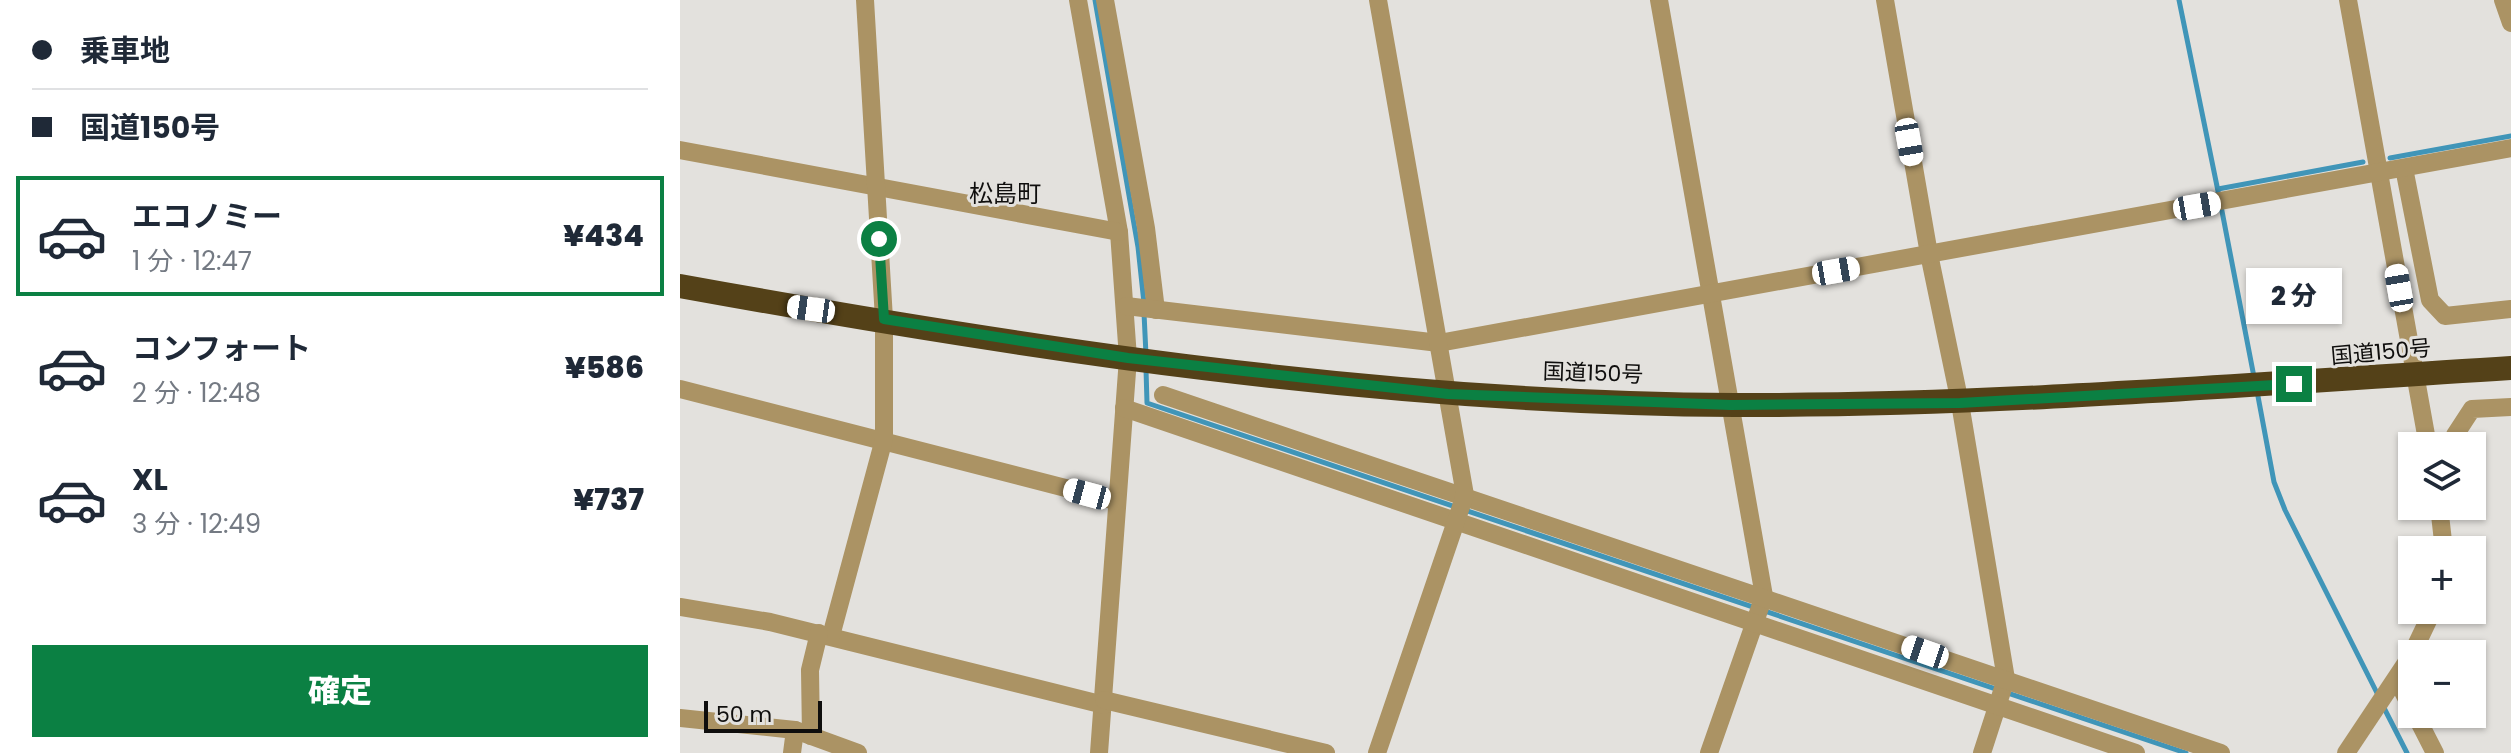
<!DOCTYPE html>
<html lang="ja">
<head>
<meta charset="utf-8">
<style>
	:root { --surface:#fff; --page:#f6f6f7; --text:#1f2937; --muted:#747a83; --line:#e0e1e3; --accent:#0b8043 }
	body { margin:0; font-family:Poppins,"Noto Sans JP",sans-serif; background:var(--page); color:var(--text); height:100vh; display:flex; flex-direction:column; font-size:30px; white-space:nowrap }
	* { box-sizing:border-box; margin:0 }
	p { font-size:26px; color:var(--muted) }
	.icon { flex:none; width:44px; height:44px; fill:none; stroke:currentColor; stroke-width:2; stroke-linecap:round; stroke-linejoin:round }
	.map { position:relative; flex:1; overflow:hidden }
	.side { display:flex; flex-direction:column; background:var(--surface); width:680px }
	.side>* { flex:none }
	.top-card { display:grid; align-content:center; height:176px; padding:0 32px; background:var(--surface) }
	.controls { position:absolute; left:1718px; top:432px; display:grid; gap:16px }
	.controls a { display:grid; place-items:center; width:88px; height:88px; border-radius:0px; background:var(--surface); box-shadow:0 2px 6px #0004; font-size:40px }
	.scale { position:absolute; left:24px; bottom:20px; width:118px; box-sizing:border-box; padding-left:8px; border:4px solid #0f0e0d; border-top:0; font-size:22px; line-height:28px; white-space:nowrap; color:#0f0e0d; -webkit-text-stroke:6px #e3e1dd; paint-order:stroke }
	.end { position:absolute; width:36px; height:36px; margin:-18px; border:10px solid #0b8043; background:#fff; box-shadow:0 0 0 4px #fff }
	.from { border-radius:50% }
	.bubble { position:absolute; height:56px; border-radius:0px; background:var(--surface); box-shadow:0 2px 6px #0004; font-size:26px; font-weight:800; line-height:56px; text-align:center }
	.car { position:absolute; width:24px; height:48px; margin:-24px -12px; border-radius:10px; box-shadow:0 0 6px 2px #0007; background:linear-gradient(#fff 24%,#345 0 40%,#fff 0 76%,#345 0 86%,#fff 0) }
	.top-card b { display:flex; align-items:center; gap:28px; height:76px; font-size:30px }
	.top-card b+b { border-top:2px solid var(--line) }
	.top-card i { width:20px; height:20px; background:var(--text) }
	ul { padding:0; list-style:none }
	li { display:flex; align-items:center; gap:24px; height:120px; margin:0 16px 12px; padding:0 16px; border:4px solid transparent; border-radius:0px }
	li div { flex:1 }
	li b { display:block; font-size:30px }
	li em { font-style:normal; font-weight:800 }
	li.active { border-color:var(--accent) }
	li>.icon { width:72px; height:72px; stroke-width:1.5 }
	.action { display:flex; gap:16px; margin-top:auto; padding:16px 32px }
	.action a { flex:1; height:92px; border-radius:0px; background:var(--accent); color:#fff; font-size:32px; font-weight:800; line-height:92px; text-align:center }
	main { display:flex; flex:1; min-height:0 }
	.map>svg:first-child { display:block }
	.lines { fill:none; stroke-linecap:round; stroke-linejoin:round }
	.stream { stroke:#4095b8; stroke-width:5 }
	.minor { stroke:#ab9364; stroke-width:18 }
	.highway { stroke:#544118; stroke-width:24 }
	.route { stroke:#0b8043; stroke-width:10 }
	.labels { text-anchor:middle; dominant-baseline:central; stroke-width:6; stroke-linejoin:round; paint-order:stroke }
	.street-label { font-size:22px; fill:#0f0e0d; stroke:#e3e1dd }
	.neighbourhood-label { font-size:24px; fill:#0f0e0d; stroke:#e3e1dd }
</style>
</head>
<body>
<main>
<section class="side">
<div class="top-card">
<b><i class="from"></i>乗車地</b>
<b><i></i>国道150号</b>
</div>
<ul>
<li class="active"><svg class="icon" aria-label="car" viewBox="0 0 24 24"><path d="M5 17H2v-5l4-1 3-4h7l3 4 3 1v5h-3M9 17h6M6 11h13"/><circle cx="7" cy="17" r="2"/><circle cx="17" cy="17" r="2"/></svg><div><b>エコノミー</b><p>1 分 · 12:47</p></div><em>¥434</em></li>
<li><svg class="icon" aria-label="car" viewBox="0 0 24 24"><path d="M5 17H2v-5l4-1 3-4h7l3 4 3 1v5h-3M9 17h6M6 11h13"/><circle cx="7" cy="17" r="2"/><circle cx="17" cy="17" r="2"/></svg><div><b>コンフォート</b><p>2 分 · 12:48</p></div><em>¥586</em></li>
<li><svg class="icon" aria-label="car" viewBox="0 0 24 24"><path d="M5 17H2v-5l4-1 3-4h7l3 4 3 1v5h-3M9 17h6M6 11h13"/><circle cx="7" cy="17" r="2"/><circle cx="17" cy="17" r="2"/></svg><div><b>XL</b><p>3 分 · 12:49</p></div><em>¥737</em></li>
</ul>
<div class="action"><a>確定</a></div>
</section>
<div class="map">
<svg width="1831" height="753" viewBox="0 0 1831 753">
	<rect width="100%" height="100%" fill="#e3e1dd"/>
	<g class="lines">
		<g class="stream">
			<polyline points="415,0 458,247 464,303"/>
			<polyline points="1499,0 1539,196"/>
			<polyline points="1710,158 1831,136"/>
			<polyline points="1538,189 1683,162"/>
			<polyline points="1541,206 1574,377"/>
			<polyline points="464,313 466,355"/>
			<polyline points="466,369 467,403 1506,753"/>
			<polyline points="1577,391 1594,482 1605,510 1698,695"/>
			<polyline points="1702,704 1727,753"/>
		</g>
		<g class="minor">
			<polyline points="398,0 439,232 448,358 419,753"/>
			<polyline points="425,0 466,228 476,310"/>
			<polyline points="979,0 1084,596 1029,753"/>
			<polyline points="1205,0 1249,254 1280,403 1326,679 1302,753"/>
			<polyline points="1668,0 1748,446"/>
			<polyline points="1823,0 1831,23"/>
			<polyline points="0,150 439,232"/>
			<polyline points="1724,168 1750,300 1765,316 1831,309"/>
			<polyline points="446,306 759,343 1831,148"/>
			<polyline points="0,389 436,501"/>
			<polyline points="483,395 1541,753"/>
			<polyline points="444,408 1456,753"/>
			<polyline points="1777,446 1775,435 1792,409 1831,407"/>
			<polyline points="1759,506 1764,550"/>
			<polyline points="0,607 90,622 424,705"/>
			<polyline points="151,636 204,439 204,319 185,0"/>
			<polyline points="1732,654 1753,610"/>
			<polyline points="1717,680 1732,709"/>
			<polyline points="424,700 646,753"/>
			<polyline points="1735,714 1755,753"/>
			<polyline points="0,718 115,730 178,753"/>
			<polyline points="131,736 130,670 139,633"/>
			<polyline points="112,753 115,730"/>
			<polyline points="697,753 785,495 698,0"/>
			<polyline points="1666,753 1732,654"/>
		</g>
		<path class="highway" d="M0,286C347,349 702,403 1055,405C1315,406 1572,384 1831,368"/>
	</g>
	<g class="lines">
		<polyline class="route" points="199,239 204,319 448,358 768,394 1051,405 1280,403 1614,384"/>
	</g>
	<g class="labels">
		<g class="street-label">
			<text transform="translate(1701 352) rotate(-5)">国道150号</text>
			<text transform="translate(913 373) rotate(2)">国道150号</text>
		</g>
		<g class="neighbourhood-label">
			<text x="325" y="193">松島町</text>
		</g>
	</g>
</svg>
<div class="controls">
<a><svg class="icon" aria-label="layers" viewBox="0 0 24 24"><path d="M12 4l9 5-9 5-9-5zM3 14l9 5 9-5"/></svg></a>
<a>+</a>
<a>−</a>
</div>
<div class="scale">50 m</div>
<i class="end from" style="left:199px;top:239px"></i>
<i class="end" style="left:1614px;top:384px"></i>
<div class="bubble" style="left:1566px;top:268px;width:96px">2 分</div>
<i class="car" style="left:1229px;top:142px;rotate:170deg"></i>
<i class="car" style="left:1517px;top:206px;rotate:80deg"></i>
<i class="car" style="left:1156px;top:271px;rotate:80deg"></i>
<i class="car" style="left:1719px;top:288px;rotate:350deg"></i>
<i class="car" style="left:131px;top:309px;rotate:278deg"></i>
<i class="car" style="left:407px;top:494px;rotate:285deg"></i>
<i class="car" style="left:1245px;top:652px;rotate:289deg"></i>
</div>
</main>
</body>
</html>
